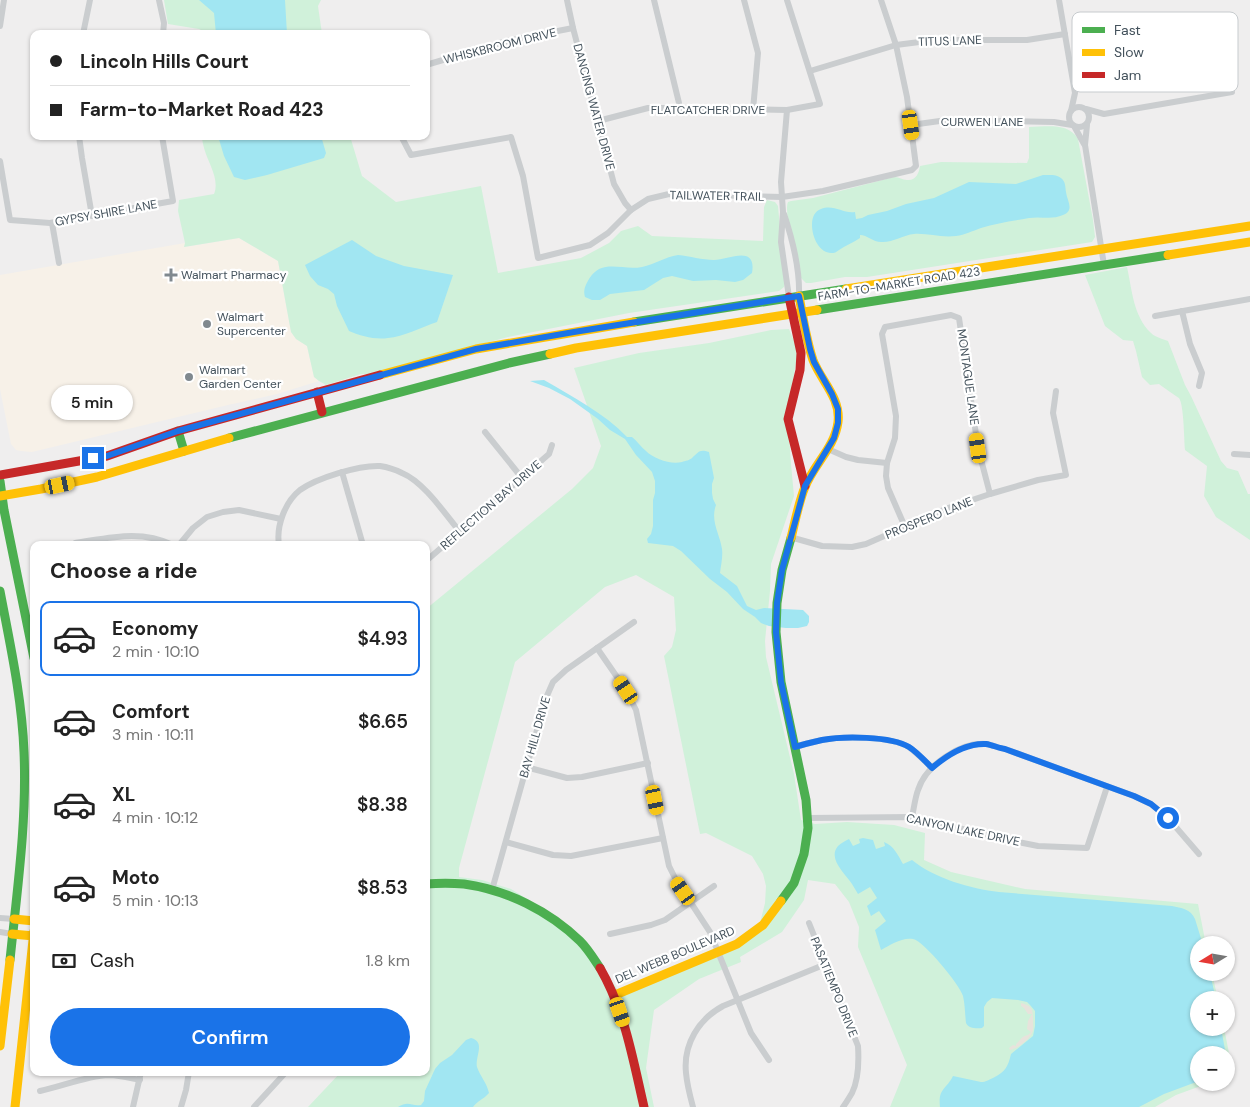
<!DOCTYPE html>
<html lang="en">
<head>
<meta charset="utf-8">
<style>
	:root { --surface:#fff; --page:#f6f6f6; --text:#222; --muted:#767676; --line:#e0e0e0; --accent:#1a73e8 }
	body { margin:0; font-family:"DM Sans",sans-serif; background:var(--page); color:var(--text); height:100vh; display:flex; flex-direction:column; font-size:19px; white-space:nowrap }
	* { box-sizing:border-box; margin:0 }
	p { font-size:16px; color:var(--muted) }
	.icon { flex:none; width:28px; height:28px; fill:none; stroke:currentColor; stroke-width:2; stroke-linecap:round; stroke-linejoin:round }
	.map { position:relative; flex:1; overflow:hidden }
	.side { position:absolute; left:30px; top:541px; width:400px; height:535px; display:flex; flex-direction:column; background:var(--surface); border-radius:10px; box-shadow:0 1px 4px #0004 }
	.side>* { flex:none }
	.guide { position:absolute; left:30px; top:30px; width:400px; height:110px; border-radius:10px; box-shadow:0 1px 4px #0004; display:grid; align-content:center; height:110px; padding:0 20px; background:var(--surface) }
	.needle { width:32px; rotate:259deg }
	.buttons { position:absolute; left:1190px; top:936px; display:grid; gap:10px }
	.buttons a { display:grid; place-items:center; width:45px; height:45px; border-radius:50%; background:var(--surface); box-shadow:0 1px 4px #0004; font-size:25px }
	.end { position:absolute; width:22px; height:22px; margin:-11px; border:6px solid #1a73e8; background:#fff; box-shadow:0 0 0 2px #fff }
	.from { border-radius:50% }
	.bubble { position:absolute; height:35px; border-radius:18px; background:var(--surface); box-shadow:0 1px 4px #0004; font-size:16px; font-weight:600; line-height:35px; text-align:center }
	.car { position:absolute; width:15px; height:30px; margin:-15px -8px; border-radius:6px; box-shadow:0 0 4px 1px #0007; background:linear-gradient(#f5c518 24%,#345 0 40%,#f5c518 0 76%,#345 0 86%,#f5c518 0) }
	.guide b { display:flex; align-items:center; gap:18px; height:48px; font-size:19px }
	.guide b+b { border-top:1px solid var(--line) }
	.guide i { width:12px; height:12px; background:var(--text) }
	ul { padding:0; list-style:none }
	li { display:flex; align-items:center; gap:15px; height:75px; margin:0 10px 8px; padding:0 10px; border:2px solid transparent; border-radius:10px }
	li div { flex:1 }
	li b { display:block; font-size:19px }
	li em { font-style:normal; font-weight:600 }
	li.active { border-color:var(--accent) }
	li>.icon { width:45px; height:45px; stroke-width:1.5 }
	h2 { padding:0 20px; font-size:22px; line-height:60px }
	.pay { display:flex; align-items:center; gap:12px; height:55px; padding:0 20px; font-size:19px }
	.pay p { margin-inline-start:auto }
	.primary-button { display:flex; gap:10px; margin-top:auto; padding:10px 20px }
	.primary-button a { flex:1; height:58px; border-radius:30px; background:var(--accent); color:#fff; font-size:20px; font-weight:600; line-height:58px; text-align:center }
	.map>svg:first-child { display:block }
	.commercial { fill:#f7f1e8 }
	.green { fill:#d0f1da; fill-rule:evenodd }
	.sand { fill:#e7e3dc }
	.water { fill:#a1e6f2 }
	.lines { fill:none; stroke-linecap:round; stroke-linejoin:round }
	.street { stroke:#cacdcf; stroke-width:6 }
	.fast { stroke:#4caf50; stroke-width:9 }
	.slow { stroke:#ffc107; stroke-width:9 }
	.jam { stroke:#c62828; stroke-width:9 }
	.route { stroke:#1a73e8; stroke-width:6 }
	.poi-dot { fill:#80898f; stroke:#fff; stroke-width:2 }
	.labels { text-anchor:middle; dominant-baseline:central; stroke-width:4.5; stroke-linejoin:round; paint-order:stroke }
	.street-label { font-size:12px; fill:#44525c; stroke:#fff }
	.poi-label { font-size:12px; fill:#44525c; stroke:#fff; text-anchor:start }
	.key { fill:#fff; stroke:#c7cbce; stroke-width:1 }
	.key-label { font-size:14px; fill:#44525c }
</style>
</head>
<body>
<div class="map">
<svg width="1250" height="1107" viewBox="0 0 1250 1107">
	<rect width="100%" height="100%" fill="#efeeee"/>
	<polygon class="commercial" points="239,238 278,261 291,332 296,339 307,346 314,377 319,381 277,394 228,405 32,452 21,451 16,450 11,444 0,389 0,275 185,243 185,247"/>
	<g class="green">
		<polygon points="164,0 321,0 318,6 322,34 205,34 205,32 199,29 168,24"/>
		<path d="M1029,127C1046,127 1068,122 1078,139L1093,220L1095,237L1092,242L867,277H845L811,283H806L801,278C798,264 783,213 788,202L791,201L813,198L894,177C900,177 902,180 907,180C916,181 919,173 920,166L941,162L1027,163L1029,158Z"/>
		<path d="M202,136H350L362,176L396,202L481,186L498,273L581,258L609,243L621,231L638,226L652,236L763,241L764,207L767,200L775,202L778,206L785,282L784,287L779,291L629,313L508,337L370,374H361L326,385L319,381L314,377L307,346L296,339L291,332L278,261L239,238L184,247L185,243L178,211L179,200L214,194C220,179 208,163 204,148C203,144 202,140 202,136Z"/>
		<path d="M1127,267C1132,289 1133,316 1151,333C1155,337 1163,339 1168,341L1185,385L1191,396L1221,461L1227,468L1238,471L1248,494H1250V540L1216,517L1204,496L1207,466L1185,450C1184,440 1184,405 1179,398C1176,396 1163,387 1159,384L1150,385L1142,377L1136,351L1133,341L1123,340L1105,326L1085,275Z"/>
		<path d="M789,329L798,351L790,398L789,434L791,464L794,496L771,564L770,591L765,641L766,657L794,774L801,820L815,824L847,822L894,825L925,833L924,860L951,872L1025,889L1198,904L1206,945H1199V972L1212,973L1218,1000H1199V1028H1224L1233,1073L1226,1076V1055H1199V1082L1209,1083L1176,1095L1155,1107H890L907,1065L858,947L859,927L849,902L835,884L808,880L804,900L782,932L740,957L741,962L699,979L654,1010L646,1068L654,1107H308L340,1073L426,1072V609L572,489L593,468L601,446L574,368L639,353L709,343L771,330ZM636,575L674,597L676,630L672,647L664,656L700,834L706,833L752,856L763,874L766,886L765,903L760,923L733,942L618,990L582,938L560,919L511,889L482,880L459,877V868L515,662L605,587Z"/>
	</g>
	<path class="sand" d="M1021,1003C1033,1006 1033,1010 1033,1021C1033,1025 1034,1029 1032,1033C1029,1040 1017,1049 1010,1050L1009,1048L1013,1045L1016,1046V1044C1022,1039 1020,1037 1028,1035L1031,1032L1027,1029L1028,1021L1032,1014H1028L1024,1008L1021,1006Z"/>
	<g class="water">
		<polygon points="199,0 285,0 287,34 216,34 214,13"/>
		<polygon points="218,136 321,136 326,153 324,158 267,175 245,180 234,177 224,156"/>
		<path d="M1043,175C1050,175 1056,174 1061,178C1066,182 1065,187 1066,192C1067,201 1075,210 1063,215C1052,220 1041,216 1029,218C1013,221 996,223 981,228C972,231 965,235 956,236C941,238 928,233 914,234C903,235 892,243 881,242C873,242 867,235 860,235V238C853,243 846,245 839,250C836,252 836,253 832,253C813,254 804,214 821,209C834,204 843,214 855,212L856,219L862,218L868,215L887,211L906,204L934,198L969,182L1016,184Z"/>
		<path d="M352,240L376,256L404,266L453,275L437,322C422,327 403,337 388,338C375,340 361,336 349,331L337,306L334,294L328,289L318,285L310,276L305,265Z"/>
		<path d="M678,255C690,256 702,260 714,260C728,260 757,244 752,273L743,280L735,282L716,280L693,281L672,276L663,278L644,290L610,294L600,300H592L585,297C583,290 585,286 589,279C602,258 622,271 642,267C655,264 665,257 678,255Z"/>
		<path d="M544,380C573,397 604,413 627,437H632C637,441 641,447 646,451C654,459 671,465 682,462C685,461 690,460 692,458C699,452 699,449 709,452L714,478L712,484V493L713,499L716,505C710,521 720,534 722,549C723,557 721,565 720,573L737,586L747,606L756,610L764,608L803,610L809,616V622L807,626L798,628H786L769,626L761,623L755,617L743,609L727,592L710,579L681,551L673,546L648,543L647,539L651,534L653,526V500L655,493V481L652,472L636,455L625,439L610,430L598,419L570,399L549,388L530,381Z"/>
		<path d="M863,838L873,840L876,849L885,846L884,842C894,846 898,855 903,864L912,860C934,878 971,889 999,892L1172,906C1181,908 1191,909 1195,919L1203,945H1199V972L1210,973L1216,1000H1199V1028H1221L1226,1055H1199V1081L1164,1094L1139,1107H940C938,1088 946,1090 953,1076L981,1082C986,1082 988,1080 993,1078C1005,1072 1008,1067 1011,1054L1033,1036L1035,1026V1011L1030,1005L1027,1002L1018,1000L992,998L987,1002L984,1007V1026L982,1028C976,1029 968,1028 966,1023C965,1015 965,1004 963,996C960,985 924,941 913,939C902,937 890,945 881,950L875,930L886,921L879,911L871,916L867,906L877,898L870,887L858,894C856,891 854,887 852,884C846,874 827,859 838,846C841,843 845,841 849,839L853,846L860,843L859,839Z"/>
		<path d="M471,1038C486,1042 475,1056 477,1067C480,1076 487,1083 489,1093C484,1099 477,1101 473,1107H398C409,1100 412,1107 421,1105L424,1101L425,1091L435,1069L440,1063L452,1055L466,1040Z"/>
	</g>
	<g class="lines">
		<g class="street">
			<polyline points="159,0 164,23 163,34"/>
			<polyline points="567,0 573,28 614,184 625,203 631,210"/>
			<polyline points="654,0 679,103 679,108"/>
			<polyline points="744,0 758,53 753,110"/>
			<polyline points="1059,0 1075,93 1071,111"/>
			<polyline points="0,26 4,0"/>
			<polyline points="83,34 90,0"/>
			<polyline points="426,65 507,41 573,28"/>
			<polyline points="810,71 896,45 935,40 1027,40 1065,34"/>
			<circle cx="1079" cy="117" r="10"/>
			<polyline points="1086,109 1104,114 1232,92"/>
			<polyline points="787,110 781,182 783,212 781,242 789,297"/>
			<polyline points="598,121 648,108 679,108 787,110 820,104 787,0"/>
			<polyline points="911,125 947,120 1054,122 1072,125"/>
			<polyline points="1087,125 1085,145 1104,265"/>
			<polyline points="1074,126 1084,144"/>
			<polyline points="79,136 82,158 92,216"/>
			<polyline points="401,136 411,155 511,137 523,176 538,258 590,245 608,233 631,210 648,199 669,194 782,197 823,191 912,170 916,166 907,97 896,45 881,0"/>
			<polyline points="0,161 10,220 50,223 173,201 162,136"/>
			<path d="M784,214C793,241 800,268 799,296"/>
			<polyline points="52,223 59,263"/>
			<polyline points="1182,311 1190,344 1202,373 1199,386"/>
			<polyline points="1155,316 1250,299"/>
			<polyline points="485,432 522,478"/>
			<polyline points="828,449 846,457 858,460 887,463"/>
			<polyline points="1234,454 1250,455"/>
			<polyline points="342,472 363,545"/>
			<polyline points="905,527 888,488 886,476 887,463 895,438 896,416 882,334 885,327 951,315 959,318 978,448 990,494"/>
			<polyline points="790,537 822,546 852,547 866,544 948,508 990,494 1038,480 1066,475 1053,413 1056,391"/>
			<path d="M75,545V543C109,538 140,529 173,545"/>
			<polyline points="179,545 193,528 207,517 223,512 239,510 281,519"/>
			<path d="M279,545C276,526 285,502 300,490C317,478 359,465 380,466C387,467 396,470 402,473C424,482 445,514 460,532"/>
			<polyline points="426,561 549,454 552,445"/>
			<polyline points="597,648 626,690 636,710 669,866 676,880 710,932 751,1033 769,1060"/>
			<path d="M795,747C804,744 813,742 822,740C843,736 890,736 909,747C917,753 925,761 932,768"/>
			<polyline points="526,767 567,778 582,777 648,763"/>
			<path d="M912,817C914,808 915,798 918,790C926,765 960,742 986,744C992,745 999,748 1005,749L1134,796L1151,804L1168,818L1199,854"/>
			<polyline points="808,818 912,817 1018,842 1038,846 1087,848 1107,787"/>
			<polyline points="506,842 553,855 571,856 663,838"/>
			<polyline points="492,890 546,698 553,682 566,670 634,622"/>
			<polyline points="0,918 14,919"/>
			<path d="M809,923L858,1046C859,1062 859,1079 852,1093C849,1098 846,1103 843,1107"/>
			<polyline points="0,932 12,934"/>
			<polyline points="610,934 651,925 665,920 714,886"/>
			<path d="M40,1091C63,1086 86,1076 109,1075C119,1075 130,1078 140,1080"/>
			<polyline points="133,1107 141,1072"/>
			<polyline points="181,1107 186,1090 189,1072"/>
			<polyline points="254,1107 286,1072"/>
			<path d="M693,1107C690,1096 687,1084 686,1073C683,1044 699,1019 723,1006L826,964"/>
		</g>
		<g class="fast">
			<polyline points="817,310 1168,255"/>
			<polyline points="634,322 846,289"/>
			<polyline points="178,431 184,451"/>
			<polyline points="229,438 509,363 550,354"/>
			<polyline points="0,481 4,510 34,658"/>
			<path d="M0,591C10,644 22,698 24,752C27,822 17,891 10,960"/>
			<path d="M426,884C439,883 452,883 464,884C507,890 549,911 580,941C588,949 594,959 600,968"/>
			<polyline points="781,901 794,883 804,854 808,828 806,800 781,682 776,632 777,603 782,570 791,538"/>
		</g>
		<g class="slow">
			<polyline points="1168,255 1250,242"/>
			<polyline points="846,289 1250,226"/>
			<polyline points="550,354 576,348 817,310"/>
			<polyline points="380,375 476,349 634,322"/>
			<polyline points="0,496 41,489 97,477 229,438"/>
			<path d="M791,538C795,522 799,501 805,487C814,464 835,447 838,422C841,398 821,381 813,360C806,339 803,317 799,296"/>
			<polyline points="14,919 34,921"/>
			<polyline points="12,934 34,936"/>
			<polyline points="615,995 737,944 763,925 781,901"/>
			<polyline points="0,1046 10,960"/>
			<polyline points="15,1107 34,931"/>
		</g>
		<g class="jam">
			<polyline points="789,297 801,353 800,370 788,419 805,486"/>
			<polyline points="317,392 322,412"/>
			<polyline points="0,475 107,456 178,431 380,375"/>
			<path d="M600,968C625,1011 633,1060 644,1107"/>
		</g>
	</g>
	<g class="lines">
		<path class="route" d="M93,458L107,456L178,431L476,349L574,332L799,296L810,349L814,362L832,394L838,409V423L834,438L805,486L782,570L777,603L776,632L781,682L795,747C804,744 813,742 822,740C843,736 891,736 909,747C917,752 925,761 932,768C947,755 965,743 986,744C992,745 999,748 1005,749L1134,796L1151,804L1168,818"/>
	</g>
	<g class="poi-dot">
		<path d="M168.5 267.5h5v5h5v5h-5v5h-5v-5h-5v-5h5z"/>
		<circle cx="207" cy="324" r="5"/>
		<circle cx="189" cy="377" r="5"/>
	</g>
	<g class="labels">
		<g class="street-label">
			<text transform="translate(950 41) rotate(-2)">TITUS LANE</text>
			<text transform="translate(500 46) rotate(-14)">WHISKBROOM DRIVE</text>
			<text transform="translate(594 107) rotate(75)">DANCING WATER DRIVE</text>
			<text x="708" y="110">FLATCATCHER DRIVE</text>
			<text x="982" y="122">CURWEN LANE</text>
			<text transform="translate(717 196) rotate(1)">TAILWATER TRAIL</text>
			<text transform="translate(106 213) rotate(-10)">GYPSY SHIRE LANE</text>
			<text transform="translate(899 284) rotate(-9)">FARM-TO-MARKET ROAD 423</text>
			<text transform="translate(968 377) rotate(82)">MONTAGUE LANE</text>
			<text transform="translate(491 505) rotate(-41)">REFLECTION BAY DRIVE</text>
			<text transform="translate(929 518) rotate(-22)">PROSPERO LANE</text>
			<text transform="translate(535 737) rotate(-74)">BAY HILL DRIVE</text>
			<text transform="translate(963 830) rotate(12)">CANYON LAKE DRIVE</text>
			<text transform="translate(675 955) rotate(-23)">DEL WEBB BOULEVARD</text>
			<text transform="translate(834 987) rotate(68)">PASATIEMPO DRIVE</text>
		</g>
		<g class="poi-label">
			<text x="181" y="275">Walmart Pharmacy</text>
			<text x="217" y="317">Walmart<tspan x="217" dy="14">Supercenter</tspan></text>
			<text x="199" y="370">Walmart<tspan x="199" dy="14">Garden Center</tspan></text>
		</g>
	</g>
	<rect x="1072" y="12" width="166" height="80" rx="8" class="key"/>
	<rect x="1082" y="27" width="23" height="6" fill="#4caf50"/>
	<rect x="1082" y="49" width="23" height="7" fill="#ffc107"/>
	<rect x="1082" y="72" width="23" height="6" fill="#c62828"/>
	<g class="key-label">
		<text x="1114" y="35">Fast</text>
		<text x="1114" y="57">Slow</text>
		<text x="1114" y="80">Jam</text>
	</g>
</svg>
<div class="buttons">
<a><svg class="needle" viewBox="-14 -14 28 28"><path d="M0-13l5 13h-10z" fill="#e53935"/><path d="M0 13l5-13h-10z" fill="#767676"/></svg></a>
<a>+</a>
<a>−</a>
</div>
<i class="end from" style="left:1168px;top:818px"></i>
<i class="end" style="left:93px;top:458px"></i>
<div class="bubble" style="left:51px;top:385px;width:82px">5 min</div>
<i class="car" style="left:911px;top:125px;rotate:172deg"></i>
<i class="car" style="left:978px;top:448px;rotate:352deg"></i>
<i class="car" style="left:60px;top:485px;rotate:78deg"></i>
<i class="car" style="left:626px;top:690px;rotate:326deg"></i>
<i class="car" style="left:655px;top:800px;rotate:168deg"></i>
<i class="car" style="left:683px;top:891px;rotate:325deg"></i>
<i class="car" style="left:620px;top:1012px;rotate:161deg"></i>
<div class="guide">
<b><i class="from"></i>Lincoln Hills Court</b>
<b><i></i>Farm-to-Market Road 423</b>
</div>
<section class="side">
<h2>Choose a ride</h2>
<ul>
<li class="active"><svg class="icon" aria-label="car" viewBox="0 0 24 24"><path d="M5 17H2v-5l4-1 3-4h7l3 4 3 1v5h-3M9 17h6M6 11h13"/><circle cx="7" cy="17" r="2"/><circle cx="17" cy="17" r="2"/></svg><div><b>Economy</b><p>2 min · 10:10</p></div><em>$4.93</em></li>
<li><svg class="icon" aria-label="car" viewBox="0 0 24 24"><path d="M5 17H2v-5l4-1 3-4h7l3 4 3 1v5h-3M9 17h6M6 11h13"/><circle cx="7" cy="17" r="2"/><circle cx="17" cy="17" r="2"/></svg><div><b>Comfort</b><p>3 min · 10:11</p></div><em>$6.65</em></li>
<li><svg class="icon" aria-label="car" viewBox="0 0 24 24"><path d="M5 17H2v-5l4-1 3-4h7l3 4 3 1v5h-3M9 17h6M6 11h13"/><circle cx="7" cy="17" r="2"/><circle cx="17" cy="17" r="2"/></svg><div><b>XL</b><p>4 min · 10:12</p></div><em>$8.38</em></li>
<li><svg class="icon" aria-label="car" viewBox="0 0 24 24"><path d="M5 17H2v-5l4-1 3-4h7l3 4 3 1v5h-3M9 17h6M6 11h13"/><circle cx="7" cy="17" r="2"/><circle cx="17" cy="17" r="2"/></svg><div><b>Moto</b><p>5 min · 10:13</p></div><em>$8.53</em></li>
</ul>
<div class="pay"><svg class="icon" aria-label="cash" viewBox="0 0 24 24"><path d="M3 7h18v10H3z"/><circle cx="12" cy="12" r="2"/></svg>Cash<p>1.8 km</p></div>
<div class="primary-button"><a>Confirm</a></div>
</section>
</div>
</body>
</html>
